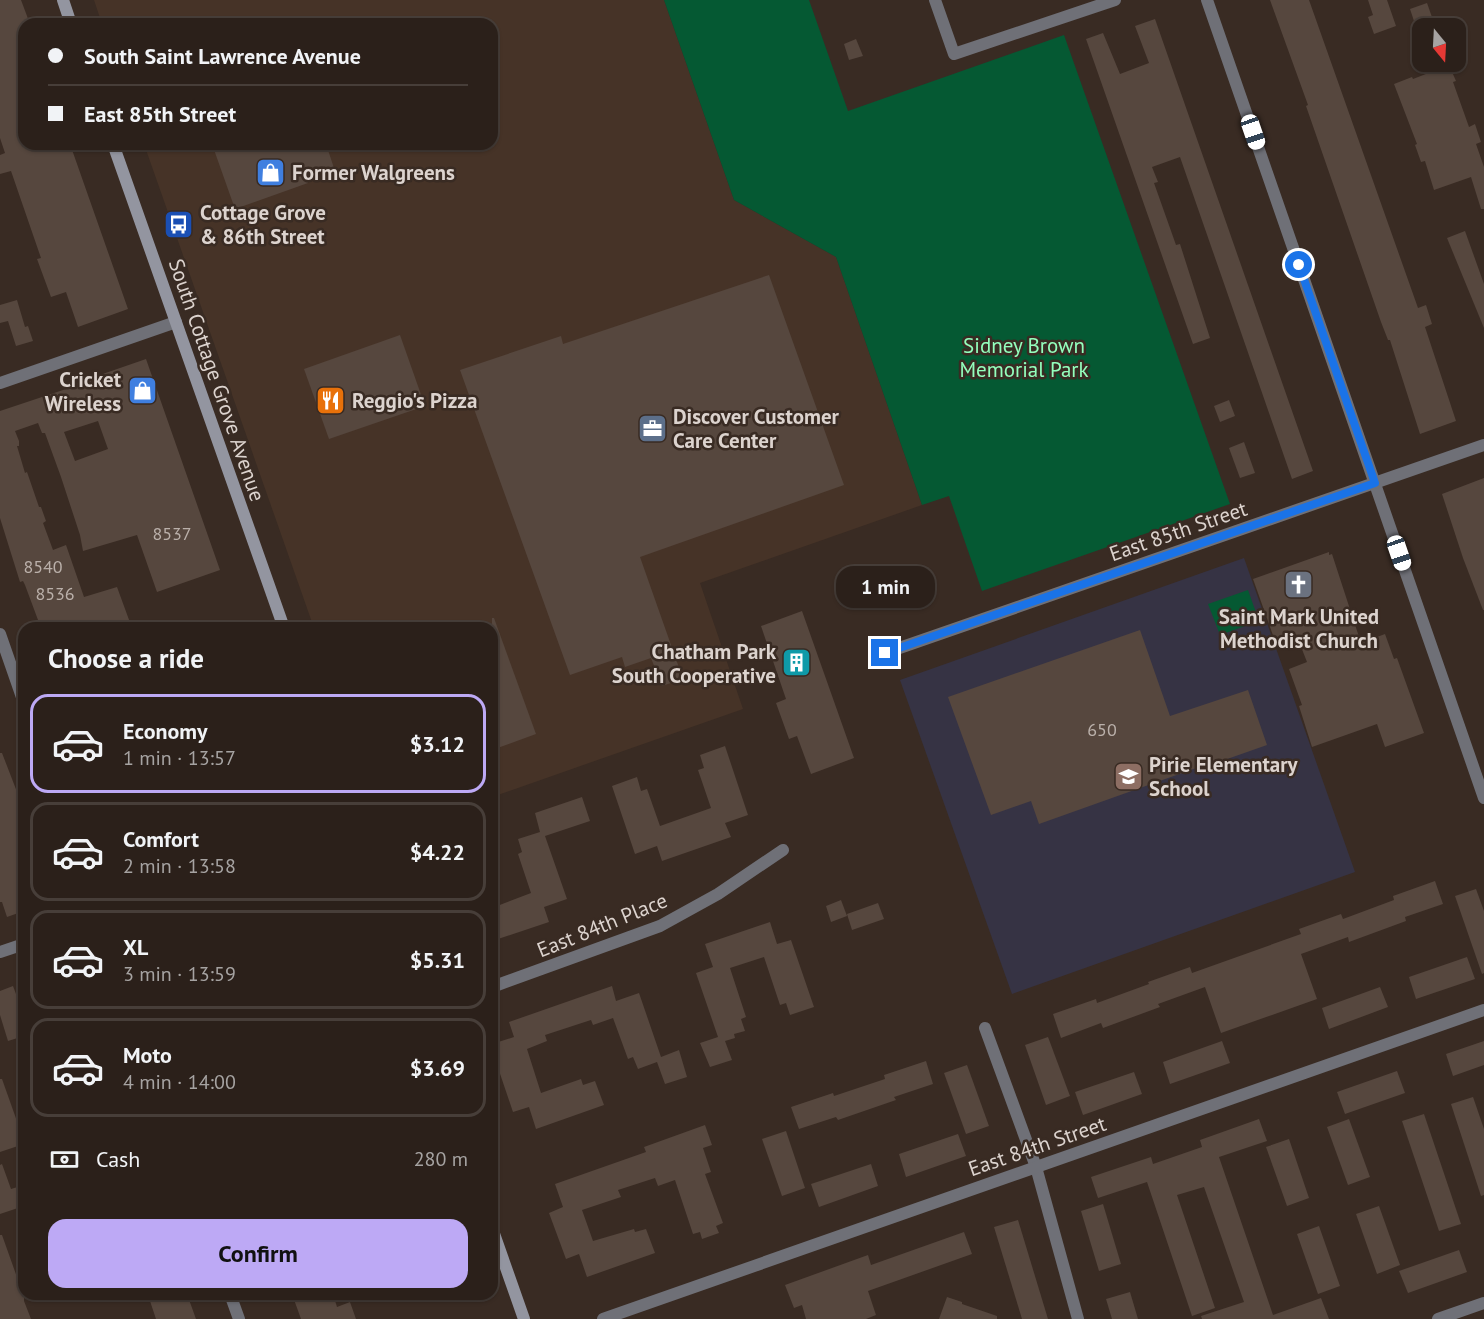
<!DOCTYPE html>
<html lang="en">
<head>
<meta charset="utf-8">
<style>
	:root { --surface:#2b201a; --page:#372d27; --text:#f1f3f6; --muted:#a6a3a2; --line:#473e39; --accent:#bda9f5 }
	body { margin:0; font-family:"PT Sans",sans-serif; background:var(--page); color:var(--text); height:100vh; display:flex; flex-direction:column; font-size:22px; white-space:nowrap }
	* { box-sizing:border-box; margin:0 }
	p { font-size:20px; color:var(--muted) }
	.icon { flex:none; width:33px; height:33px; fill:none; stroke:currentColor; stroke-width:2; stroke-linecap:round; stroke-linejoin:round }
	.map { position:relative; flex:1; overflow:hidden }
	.panel { position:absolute; left:18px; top:622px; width:480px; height:678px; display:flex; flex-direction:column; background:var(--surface); border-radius:18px; box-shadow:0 2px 4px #0004,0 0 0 2px var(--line) }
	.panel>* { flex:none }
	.guide { position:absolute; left:18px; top:18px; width:480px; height:132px; border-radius:18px; box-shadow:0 2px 4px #0004,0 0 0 2px var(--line); display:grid; align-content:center; height:132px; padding:0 30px; background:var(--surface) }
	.needle { width:39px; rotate:162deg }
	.fabs { position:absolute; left:1412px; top:18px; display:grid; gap:12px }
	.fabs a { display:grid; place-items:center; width:54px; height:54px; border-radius:12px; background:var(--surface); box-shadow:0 2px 4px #0004,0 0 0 2px var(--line); font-size:30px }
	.end { position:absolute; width:27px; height:27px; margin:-14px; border:8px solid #1a73e8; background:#fff; box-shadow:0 0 0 3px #fff }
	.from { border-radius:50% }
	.bubble { position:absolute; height:42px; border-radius:18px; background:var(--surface); box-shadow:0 2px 4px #0004,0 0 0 2px var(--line); font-size:20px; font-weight:800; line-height:42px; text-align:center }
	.car { position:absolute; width:18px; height:36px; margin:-18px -9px; border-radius:8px; box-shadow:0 0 4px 2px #0007; background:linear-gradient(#fff 24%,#345 0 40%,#fff 0 76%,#345 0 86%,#fff 0) }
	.guide b { display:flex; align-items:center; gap:21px; height:57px; font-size:22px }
	.guide b+b { border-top:2px solid var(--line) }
	.guide i { width:15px; height:15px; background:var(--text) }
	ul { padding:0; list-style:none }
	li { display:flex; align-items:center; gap:18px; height:99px; margin:0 12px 9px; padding:0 18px; border:3px solid var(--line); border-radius:18px }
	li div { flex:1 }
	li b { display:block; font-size:22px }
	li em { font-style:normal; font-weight:800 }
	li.active { border-color:var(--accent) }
	li>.icon { width:54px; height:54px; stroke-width:1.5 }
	h2 { padding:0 30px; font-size:27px; line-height:72px }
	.pay { display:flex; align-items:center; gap:15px; height:66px; padding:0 30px; font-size:22px }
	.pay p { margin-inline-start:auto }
	.action { display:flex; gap:12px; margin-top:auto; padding:12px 30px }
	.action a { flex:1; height:69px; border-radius:18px; background:var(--accent); color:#111; font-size:24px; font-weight:800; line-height:69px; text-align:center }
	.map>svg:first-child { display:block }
	.built { fill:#463327 }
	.education { fill:#363344 }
	.green { fill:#055933 }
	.building { fill:#56473e; fill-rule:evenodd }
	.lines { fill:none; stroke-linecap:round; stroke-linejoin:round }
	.minor { stroke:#6f7077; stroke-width:12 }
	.secondary { stroke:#9395a0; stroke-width:12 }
	.route { stroke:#1a73e8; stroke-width:8 }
	.labels { text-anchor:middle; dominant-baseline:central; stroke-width:5; stroke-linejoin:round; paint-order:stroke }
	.number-label { font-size:18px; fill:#bab0aa }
	.poi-label { font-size:21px; font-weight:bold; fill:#dcd3ce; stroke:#392b23; text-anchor:start }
	.park-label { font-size:21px; fill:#93ffbd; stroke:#392b23 }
	.street-label { font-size:21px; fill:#dcd3ce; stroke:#392b23 }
</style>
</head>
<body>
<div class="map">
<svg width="1484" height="1319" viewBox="0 0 1484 1319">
	<rect width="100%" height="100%" fill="#392b23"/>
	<polygon class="built" points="94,0 664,0 734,200 836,257 922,505 700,583 743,709 492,797 492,628 314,628 144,144 492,144 492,24 102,24"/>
	<polygon class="education" points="1244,558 1355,872 1012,994 900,680"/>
	<g class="green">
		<polygon points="664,0 809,0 848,111 1064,35 1230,504 982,591 949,496 922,505 836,257 734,200"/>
		<polygon points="1248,590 1259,621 1220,635 1208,604"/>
	</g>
	<g class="building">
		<polygon points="0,0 21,0 30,24 24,24 24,144 70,144 128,309 78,327 66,292 51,297 37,259 41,258 11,171 0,174 0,155 5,153 0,138"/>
		<polygon points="1270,0 1309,0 1418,308 1426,305 1432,324 1425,327 1456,421 1420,434 1390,340 1388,340 1381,322 1306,106 1308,105"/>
		<polygon points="1368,0 1387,0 1396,26 1374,34 1368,17 1373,15"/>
		<polygon points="1427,3 1433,20 1416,27 1410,9"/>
		<polygon points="1155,19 1313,471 1292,479 1180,157 1152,167 1158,182 1154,183 1176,245 1180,244 1210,338 1193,344 1086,39 1103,33 1120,74 1149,63 1135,26"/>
		<polygon points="856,39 863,56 849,60 844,44"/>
		<polygon points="1449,65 1456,81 1453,82 1469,127 1475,124 1481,142 1476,144 1484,167 1484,209 1481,209 1471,177 1434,190 1425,161 1421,162 1415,145 1417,144 1394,84 1412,77 1413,79"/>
		<polygon points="212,144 326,144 334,168 306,177 308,183 235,209"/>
		<polygon points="1465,231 1484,284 1484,328 1447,238"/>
		<polygon points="769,275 844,485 640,557 683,679 662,686 651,658 625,667 622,657 570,675 460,370 561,336 563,344"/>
		<polygon points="17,300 25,327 28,326 33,341 16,346 8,321 0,323 0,305"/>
		<polygon points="400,335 425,406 329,439 304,369"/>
		<path d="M146,359L220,570L157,592L137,535L83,551L80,535L61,477L45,433H42L38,423L15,431L19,441V446H17L25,473L27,472L39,507H41L46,521L43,523L53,550L66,545L84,597L117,587L132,628H41L25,585L23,581L20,582L0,518V411L69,388L68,386ZM98,421L108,449L75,461L64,432Z"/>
		<polygon points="1229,400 1235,416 1220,422 1214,406"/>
		<polygon points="1244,442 1255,473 1240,478 1229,448"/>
		<polygon points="1484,478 1484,610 1483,610 1463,558 1442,494"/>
		<polygon points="1329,552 1329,555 1332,554 1361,643 1385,634 1394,659 1397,658 1424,733 1385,747 1377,724 1312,747 1299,706 1302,705 1289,669 1307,662 1296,634 1275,641 1253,579"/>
		<polygon points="802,611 854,758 811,774 797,736 789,739 776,703 786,699 761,626"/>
		<polygon points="492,618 494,618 536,734 492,750"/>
		<polygon points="1140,630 1170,716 1248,690 1267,745 1213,764 1213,762 1039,824 1031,801 991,815 948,697"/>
		<polygon points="725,746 748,815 725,823 731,837 662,861 657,846 635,854 612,786 637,777 641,791 647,789 660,826 711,808 698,770 704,768 700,755"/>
		<polygon points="0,753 2,753 24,810 24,911 7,917 2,902 0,902"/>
		<polygon points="582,797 590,821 545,836 567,899 544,907 549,922 492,941 492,908 531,893 518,854 522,852 518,839 540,832 535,813"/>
		<polygon points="1435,881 1443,904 1405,917 1406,921 1349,942 1348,937 1301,954 1317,999 1221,1033 1205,987 1158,1004 1160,1007 1103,1028 1101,1023 1061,1038 1053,1014 1096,999 1097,1003 1149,984 1148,982 1190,967 1192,973 1301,934 1299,929 1341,914 1343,919 1394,900 1393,896"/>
		<polygon points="1476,889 1484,911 1484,973 1482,974 1455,896"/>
		<polygon points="841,900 847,916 831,922 826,906"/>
		<polygon points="878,903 884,919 852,930 847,914"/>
		<polygon points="770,922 777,944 791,940 814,1007 790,1015 786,1003 780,1005 764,957 730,968 746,1017 741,1019 745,1031 734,1034 735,1038 725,1041 732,1060 710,1067 700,1043 718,1037 696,973 713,967 705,944"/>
		<polygon points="1467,957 1475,979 1416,999 1409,977"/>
		<polygon points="13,986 19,1002 16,1003 24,1028 24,1036 8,1041 0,1015 0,991"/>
		<polygon points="612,986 616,1001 639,993 661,1057 679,1050 687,1077 665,1084 657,1062 638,1069 633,1057 628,1059 613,1018 593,1025 591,1020 545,1035 547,1041 527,1049 541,1093 581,1079 583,1085 595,1081 604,1105 536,1129 529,1107 513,1112 492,1050 492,1044 514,1037 509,1022"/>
		<polygon points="1380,987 1388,1007 1329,1029 1322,1008"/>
		<polygon points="1048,1037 1070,1096 1046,1105 1025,1045"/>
		<polygon points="1222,1041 1230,1063 1170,1084 1163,1062"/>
		<polygon points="1484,1041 1484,1065 1453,1076 1446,1054"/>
		<polygon points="926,1061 933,1084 894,1097 896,1100 838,1120 836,1117 799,1129 791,1107 833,1093 834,1096 885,1079 884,1075"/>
		<polygon points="967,1065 989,1126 966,1134 944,1073"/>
		<polygon points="1397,1071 1405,1093 1345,1114 1337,1092"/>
		<polygon points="1134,1072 1142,1094 1083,1115 1075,1092"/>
		<polygon points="0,1079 2,1079 24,1141 24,1144 0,1152"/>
		<polygon points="1473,1097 1484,1129 1484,1195 1481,1196 1451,1104"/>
		<polygon points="1424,1114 1461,1224 1439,1231 1402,1121"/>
		<polygon points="1259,1119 1267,1141 1219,1157 1273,1315 1321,1298 1329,1319 1202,1319 1201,1316 1244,1302 1204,1187 1177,1195 1215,1308 1192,1316 1147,1182 1098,1198 1091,1177 1151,1157 1153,1164 1202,1147 1200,1140"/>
		<polygon points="1349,1119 1370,1177 1348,1185 1327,1127"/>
		<polygon points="705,1125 712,1145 703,1148 711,1172 705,1174 723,1223 716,1226 719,1233 702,1239 700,1232 693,1234 675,1180 658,1186 655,1178 618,1190 621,1197 582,1210 593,1241 634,1229 635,1232 646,1229 655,1253 587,1277 579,1254 566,1259 549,1213 563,1207 555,1184 646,1152 644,1147"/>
		<polygon points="786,1131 805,1188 782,1196 762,1139"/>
		<polygon points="958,1134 966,1156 906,1177 899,1154"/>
		<polygon points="1289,1139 1309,1198 1287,1206 1266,1147"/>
		<polygon points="2,1164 11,1189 24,1185 24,1206 0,1214 0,1165"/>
		<polygon points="871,1164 878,1186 819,1207 811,1184"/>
		<polygon points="1103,1204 1121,1264 1099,1271 1081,1211"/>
		<polygon points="1379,1206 1400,1265 1377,1274 1356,1214"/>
		<polygon points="1018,1220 1048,1319 1022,1319 994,1227"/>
		<polygon points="1319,1226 1340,1286 1318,1294 1297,1234"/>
		<polygon points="964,1232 972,1254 868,1291 876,1315 866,1319 806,1319 802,1305 794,1308 785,1285 868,1255 871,1265"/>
		<polygon points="0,1235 2,1235 18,1280 24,1278 24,1301 31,1319 0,1319"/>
		<polygon points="1459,1250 1467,1272 1408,1293 1399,1271"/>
		<polygon points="1130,1292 1138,1319 1112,1319 1106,1299"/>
		<polygon points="155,1294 187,1294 196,1319 156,1319 150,1301 156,1299"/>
		<polygon points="292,1294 333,1294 337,1307 350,1302 356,1319 301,1319"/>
		<polygon points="947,1297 962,1302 962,1304 997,1316 997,1319 939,1319"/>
	</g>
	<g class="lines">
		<g class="minor">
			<polyline points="935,0 954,54 1115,0"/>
			<polyline points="1207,0 1484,798"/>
			<polyline points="0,383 176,322"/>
			<polyline points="0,634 24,703"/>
			<polyline points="885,653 1484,445"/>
			<polyline points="0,952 24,944"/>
			<polyline points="492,987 660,926 718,894 783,850"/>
			<polyline points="985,1028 1036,1167 1078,1319"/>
			<polyline points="230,1294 239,1319"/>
			<polyline points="603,1319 1484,1010"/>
			<polyline points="1438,1319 1484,1303"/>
		</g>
		<g class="secondary">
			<polyline points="63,0 71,24"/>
			<polyline points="113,144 284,628"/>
			<polyline points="492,1228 524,1319"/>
		</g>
	</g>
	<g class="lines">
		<polyline class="route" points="885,653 1375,483 1299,265"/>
	</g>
	<defs>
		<symbol id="shop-square" viewBox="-11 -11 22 22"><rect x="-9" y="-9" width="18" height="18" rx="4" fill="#3f7fe0" stroke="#392b23"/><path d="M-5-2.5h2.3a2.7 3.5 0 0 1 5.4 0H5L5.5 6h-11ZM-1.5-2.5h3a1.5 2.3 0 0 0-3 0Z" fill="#fff"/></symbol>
		<symbol id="bus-square" viewBox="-11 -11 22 22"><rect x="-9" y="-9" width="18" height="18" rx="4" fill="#1a4fb4" stroke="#392b23"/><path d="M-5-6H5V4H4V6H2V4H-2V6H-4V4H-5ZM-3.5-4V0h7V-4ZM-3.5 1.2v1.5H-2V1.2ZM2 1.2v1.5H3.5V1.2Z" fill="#fff"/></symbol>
		<symbol id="restaurant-square" viewBox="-11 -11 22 22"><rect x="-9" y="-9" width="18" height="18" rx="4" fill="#e8710a" stroke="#392b23"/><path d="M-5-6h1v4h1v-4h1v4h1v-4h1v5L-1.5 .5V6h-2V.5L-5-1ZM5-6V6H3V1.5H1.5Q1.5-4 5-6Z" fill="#fff"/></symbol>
		<symbol id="office-square" viewBox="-11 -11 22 22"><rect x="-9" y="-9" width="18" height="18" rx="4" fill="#5c6f8a" stroke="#392b23"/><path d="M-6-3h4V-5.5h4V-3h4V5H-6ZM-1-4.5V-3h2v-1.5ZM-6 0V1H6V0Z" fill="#fff"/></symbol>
		<symbol id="church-square" viewBox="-11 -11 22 22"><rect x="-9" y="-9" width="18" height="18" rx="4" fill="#6b7280" stroke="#392b23"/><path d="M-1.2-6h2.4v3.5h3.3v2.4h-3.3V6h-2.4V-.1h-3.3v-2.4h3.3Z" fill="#fff"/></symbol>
		<symbol id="building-square" viewBox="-11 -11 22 22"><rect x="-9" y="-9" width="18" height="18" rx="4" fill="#0f9aa8" stroke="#392b23"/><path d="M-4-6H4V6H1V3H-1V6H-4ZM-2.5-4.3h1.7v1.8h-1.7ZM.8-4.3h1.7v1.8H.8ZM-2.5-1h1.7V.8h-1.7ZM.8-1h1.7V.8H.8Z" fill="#fff"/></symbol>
		<symbol id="school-square" viewBox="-11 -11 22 22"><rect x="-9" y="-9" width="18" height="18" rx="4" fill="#8d6e63" stroke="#392b23"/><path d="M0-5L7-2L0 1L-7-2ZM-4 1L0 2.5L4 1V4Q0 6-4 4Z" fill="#fff"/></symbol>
	</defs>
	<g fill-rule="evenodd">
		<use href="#shop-square" x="254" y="156" width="33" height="33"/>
		<use href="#bus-square" x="162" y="208" width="33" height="33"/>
		<use href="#shop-square" x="126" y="374" width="33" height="33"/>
		<use href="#restaurant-square" x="314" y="384" width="33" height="33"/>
		<use href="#office-square" x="636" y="412" width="33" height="33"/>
		<use href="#church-square" x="1282" y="568" width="33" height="33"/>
		<use href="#building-square" x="780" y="646" width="33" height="33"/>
		<use href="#school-square" x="1112" y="760" width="33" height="33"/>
	</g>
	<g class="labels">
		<g class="number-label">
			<text x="172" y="533">8537</text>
			<text x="43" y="566">8540</text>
			<text x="55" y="593">8536</text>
			<text x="1102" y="729">650</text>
		</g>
		<g class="poi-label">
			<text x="292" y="172">Former Walgreens</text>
			<text x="200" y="212">Cottage Grove<tspan x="200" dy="24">&amp; 86th Street</tspan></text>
			<text x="121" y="379" text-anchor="end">Cricket<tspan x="121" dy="24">Wireless</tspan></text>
			<text x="352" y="400">Reggio's Pizza</text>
			<text x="673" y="416">Discover Customer<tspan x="673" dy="24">Care Center</tspan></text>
			<text x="1299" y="616" text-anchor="middle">Saint Mark United<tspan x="1299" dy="24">Methodist Church</tspan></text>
			<text x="776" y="651" text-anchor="end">Chatham Park<tspan x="776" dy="24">South Cooperative</tspan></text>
			<text x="1149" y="764">Pirie Elementary<tspan x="1149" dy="24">School</tspan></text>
		</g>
		<g class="park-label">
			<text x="1024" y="345">Sidney Brown<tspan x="1024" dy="24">Memorial Park</tspan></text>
		</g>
		<g class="street-label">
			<text transform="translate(217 380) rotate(71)">South Cottage Grove Avenue</text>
			<text transform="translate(1178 531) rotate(-19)">East 85th Street</text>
			<text transform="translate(602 925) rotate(-22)">East 84th Place</text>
			<text transform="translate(1037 1146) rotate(-19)">East 84th Street</text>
		</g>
	</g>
</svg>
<div class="fabs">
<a><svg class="needle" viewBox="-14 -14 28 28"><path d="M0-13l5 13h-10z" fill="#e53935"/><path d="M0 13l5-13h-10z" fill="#a6a3a2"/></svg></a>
</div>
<i class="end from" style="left:1299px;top:265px"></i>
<i class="end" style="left:885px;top:653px"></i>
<div class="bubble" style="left:836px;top:566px;width:99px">1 min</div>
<i class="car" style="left:1253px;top:132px;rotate:161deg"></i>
<i class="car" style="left:1399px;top:553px;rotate:161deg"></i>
<div class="guide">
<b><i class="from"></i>South Saint Lawrence Avenue</b>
<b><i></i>East 85th Street</b>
</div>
<section class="panel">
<h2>Choose a ride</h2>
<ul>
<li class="active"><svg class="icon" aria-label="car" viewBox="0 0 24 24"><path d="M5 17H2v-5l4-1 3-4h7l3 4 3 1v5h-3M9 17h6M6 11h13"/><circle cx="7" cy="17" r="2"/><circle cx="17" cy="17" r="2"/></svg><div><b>Economy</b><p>1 min · 13:57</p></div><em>$3.12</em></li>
<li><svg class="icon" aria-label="car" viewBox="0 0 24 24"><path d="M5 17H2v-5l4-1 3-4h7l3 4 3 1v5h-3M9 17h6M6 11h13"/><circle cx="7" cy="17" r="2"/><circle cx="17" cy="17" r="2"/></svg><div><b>Comfort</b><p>2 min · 13:58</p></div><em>$4.22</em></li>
<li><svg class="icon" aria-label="car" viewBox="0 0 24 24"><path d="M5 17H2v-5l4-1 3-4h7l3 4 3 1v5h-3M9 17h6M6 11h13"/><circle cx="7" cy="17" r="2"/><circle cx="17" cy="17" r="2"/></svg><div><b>XL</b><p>3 min · 13:59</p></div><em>$5.31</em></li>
<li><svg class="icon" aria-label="car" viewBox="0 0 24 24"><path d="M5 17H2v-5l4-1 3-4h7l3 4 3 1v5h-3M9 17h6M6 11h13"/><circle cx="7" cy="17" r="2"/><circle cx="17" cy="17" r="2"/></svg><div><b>Moto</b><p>4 min · 14:00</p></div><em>$3.69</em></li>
</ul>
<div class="pay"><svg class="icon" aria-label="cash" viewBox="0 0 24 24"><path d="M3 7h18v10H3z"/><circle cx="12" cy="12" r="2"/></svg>Cash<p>280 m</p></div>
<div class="action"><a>Confirm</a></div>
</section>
</div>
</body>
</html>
